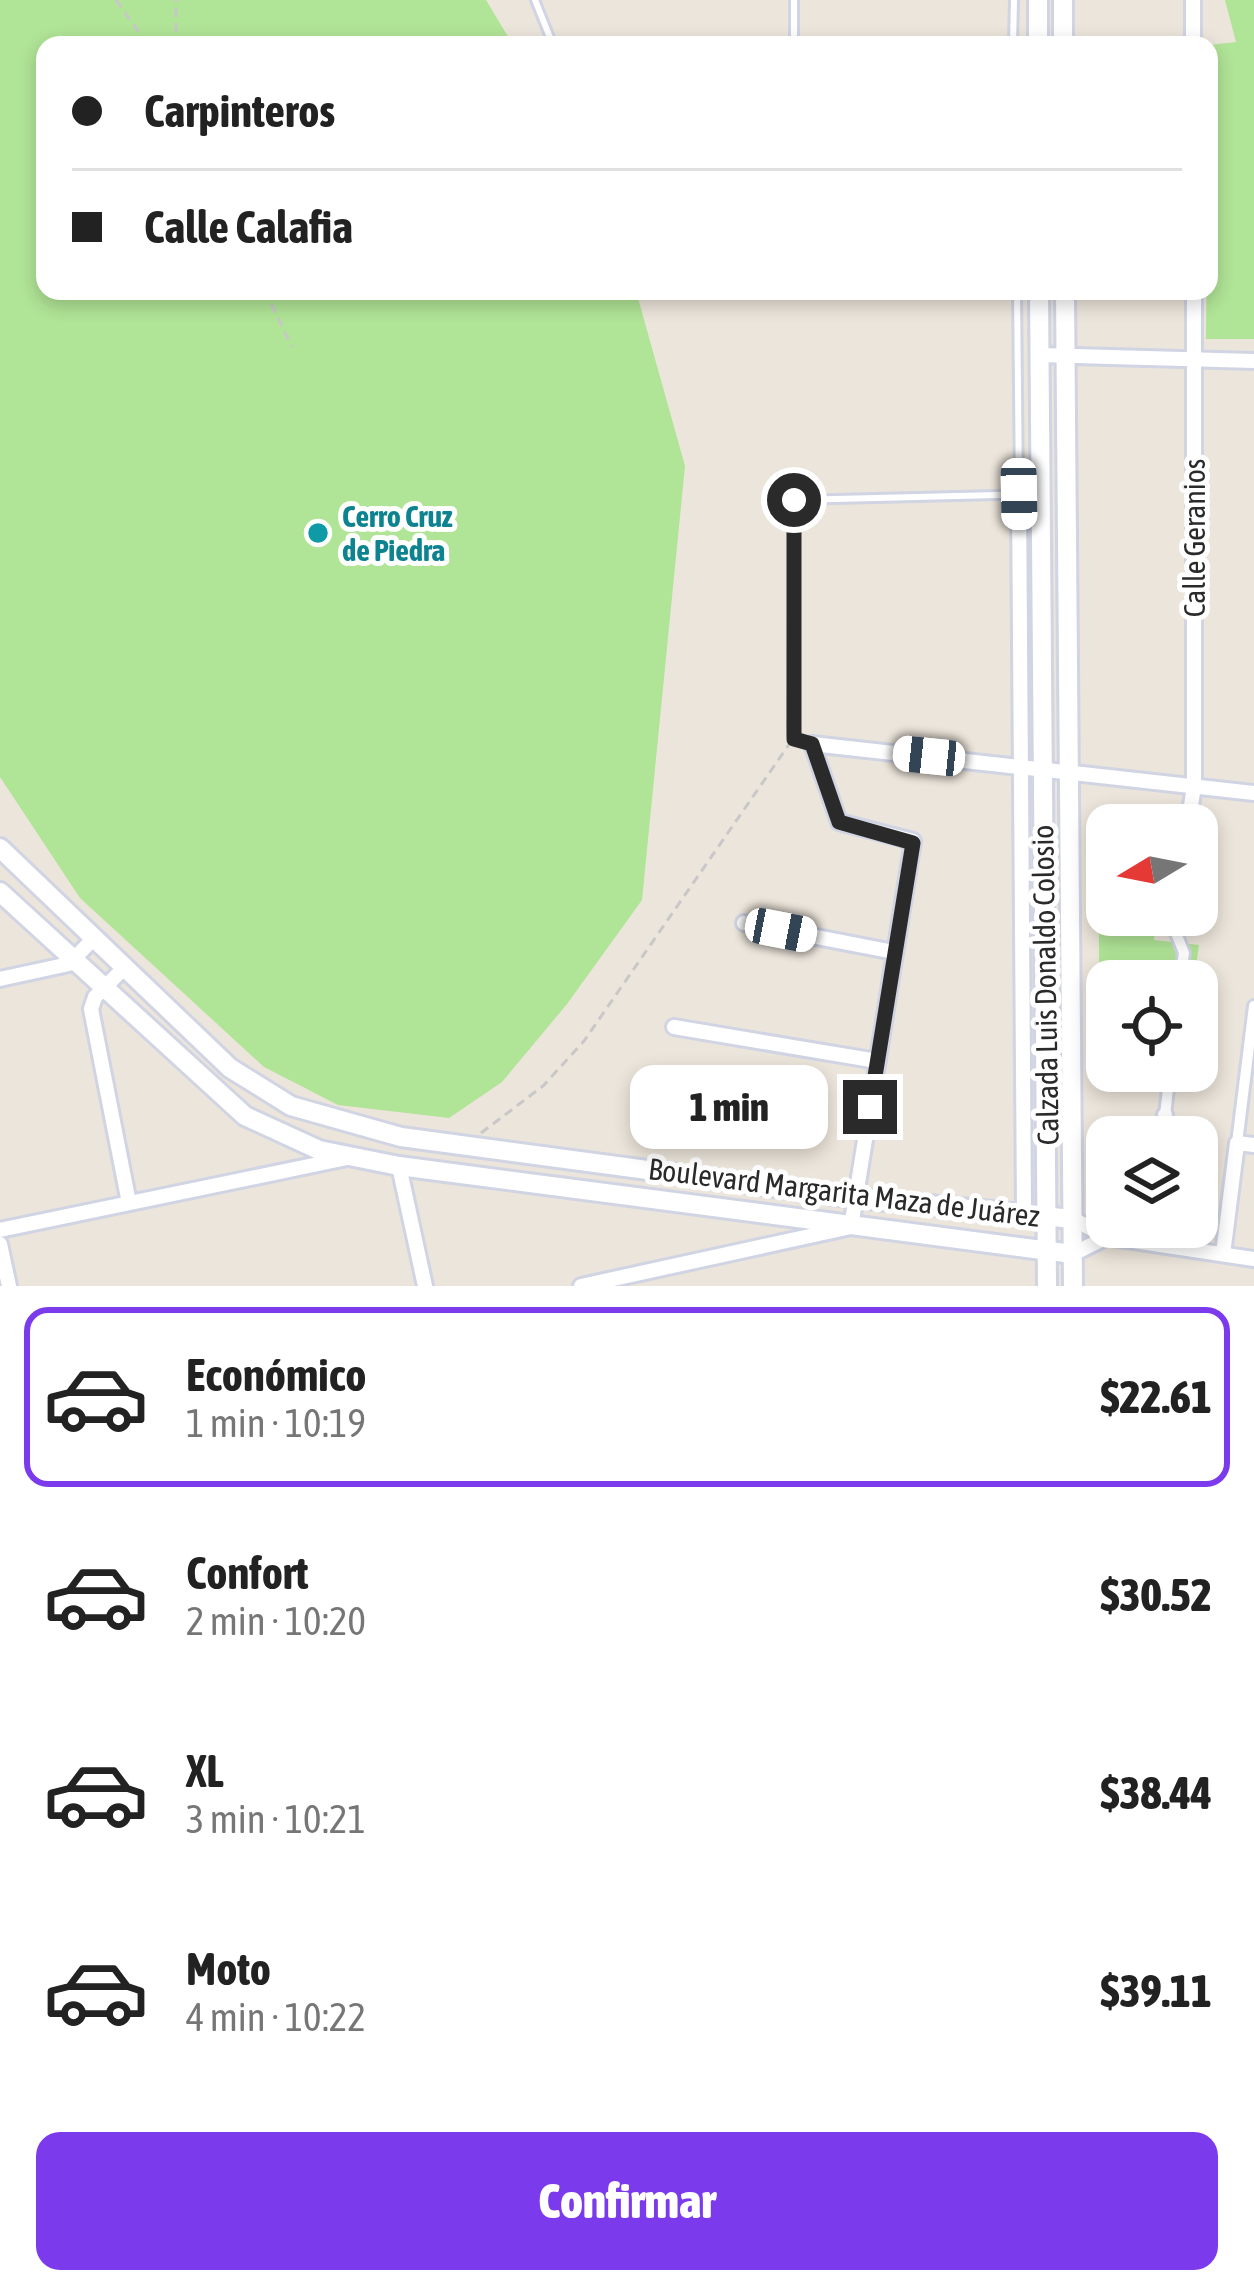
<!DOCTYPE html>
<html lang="es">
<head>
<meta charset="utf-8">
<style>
	:root { --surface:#fff; --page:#f6f6f6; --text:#222; --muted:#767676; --line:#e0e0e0; --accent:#7c3aed }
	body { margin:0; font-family:"Asap Condensed",sans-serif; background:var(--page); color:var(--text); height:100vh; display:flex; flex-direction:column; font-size:45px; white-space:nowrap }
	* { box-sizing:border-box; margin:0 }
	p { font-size:39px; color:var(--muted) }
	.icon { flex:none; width:66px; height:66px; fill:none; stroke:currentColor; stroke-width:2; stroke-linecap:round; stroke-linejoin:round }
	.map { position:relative; height:1286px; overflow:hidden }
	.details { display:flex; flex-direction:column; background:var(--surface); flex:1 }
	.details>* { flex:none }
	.guide { position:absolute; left:36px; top:36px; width:1182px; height:264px; border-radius:24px; box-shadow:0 6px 18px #0003; display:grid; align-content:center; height:264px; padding:0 36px; background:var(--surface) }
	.needle { width:78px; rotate:260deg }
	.fabs { position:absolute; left:1086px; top:804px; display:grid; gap:24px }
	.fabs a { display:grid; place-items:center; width:132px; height:132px; border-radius:24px; background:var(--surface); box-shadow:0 6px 18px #0003; font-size:60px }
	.end { position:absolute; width:54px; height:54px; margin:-27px; border:15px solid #2a2a2a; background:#fff; box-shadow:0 0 0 6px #fff }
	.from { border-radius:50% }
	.bubble { position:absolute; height:84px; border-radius:24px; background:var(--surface); box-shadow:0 6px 18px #0003; font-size:39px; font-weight:800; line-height:84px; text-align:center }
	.car { position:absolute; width:36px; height:72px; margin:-36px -18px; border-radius:15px; box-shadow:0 0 9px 3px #0007; background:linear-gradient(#fff 24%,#345 0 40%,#fff 0 76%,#345 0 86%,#fff 0) }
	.guide b { display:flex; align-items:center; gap:42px; height:114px; font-size:45px }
	.guide b+b { border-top:3px solid var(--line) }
	.guide i { width:30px; height:30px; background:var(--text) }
	ul { padding:21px 0 0; list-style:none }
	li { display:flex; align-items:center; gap:36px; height:180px; margin:0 24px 18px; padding:0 12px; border:6px solid transparent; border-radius:24px }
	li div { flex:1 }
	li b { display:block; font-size:45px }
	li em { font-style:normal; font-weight:800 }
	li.on { border-color:var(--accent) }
	li>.icon { width:108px; height:108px; stroke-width:1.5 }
	.cta { display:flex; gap:24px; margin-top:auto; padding:24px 36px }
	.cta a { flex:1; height:138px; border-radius:24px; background:var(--accent); color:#fff; font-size:48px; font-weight:800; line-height:138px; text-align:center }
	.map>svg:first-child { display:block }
	.green { fill:#b0e496 }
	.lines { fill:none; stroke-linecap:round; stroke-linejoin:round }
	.service-casing { stroke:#d0d4e3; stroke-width:12 }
	.pedestrian-casing { stroke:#d0d4e3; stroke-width:16 }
	.minor-casing { stroke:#d0d4e3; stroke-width:20 }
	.secondary-casing { stroke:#d0d4e3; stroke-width:24 }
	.path { stroke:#c8c8c8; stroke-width:3; stroke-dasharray:9 6; stroke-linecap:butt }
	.service { stroke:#fff; stroke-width:6 }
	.pedestrian { stroke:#fff; stroke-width:10 }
	.minor { stroke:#fff; stroke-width:14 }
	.secondary { stroke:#fff; stroke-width:18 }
	.route { stroke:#2a2a2a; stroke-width:15 }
	.culture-dot { fill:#0f9aa8; stroke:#fff; stroke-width:4.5 }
	.labels { text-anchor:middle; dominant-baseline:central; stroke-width:10; stroke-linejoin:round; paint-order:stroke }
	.culture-label { font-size:30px; font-weight:bold; fill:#0d838f; stroke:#fff; text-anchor:start }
	.street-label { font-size:30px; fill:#2a2a2a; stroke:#fff }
</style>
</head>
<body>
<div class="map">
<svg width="1254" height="1286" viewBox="0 0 1254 1286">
	<rect width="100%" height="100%" fill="#ece5db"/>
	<g class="green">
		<polygon points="0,0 486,0 513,45 45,45 45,291 636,291 685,466 642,900 567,1004 502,1082 449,1118 338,1105 264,1067 80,898 0,777"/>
		<polygon points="1225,0 1254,0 1254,339 1206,339 1209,45 1236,42"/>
		<polygon points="1098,832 1107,832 1107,915 1156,915 1154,940 1199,945 1194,981 1107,981 1107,1061 1100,1060"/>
	</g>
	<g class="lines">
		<defs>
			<g id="service">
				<polyline points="535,0 553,45"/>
				<polyline points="794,0 794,45"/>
				<polyline points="1013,44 1014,0"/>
				<polyline points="850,45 1059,43"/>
				<polyline points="1017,291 1019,491"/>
				<polyline points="809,744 792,733 794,500 1040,494"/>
			</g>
			<g id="pedestrian">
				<polyline points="1174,928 1184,953 1180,981"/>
				<polyline points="1165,1115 1170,1071"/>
				<polyline points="1237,1143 1254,1006"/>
			</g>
			<g id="minor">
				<polyline points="1193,0 1193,45"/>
				<polyline points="1039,355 1254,361"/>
				<polyline points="1019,494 1024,1212"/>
				<polyline points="1188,825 1194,786 1194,291"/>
				<polyline points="744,923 894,952"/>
				<polyline points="1174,928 1176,915"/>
				<polyline points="125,967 95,997 91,1009 129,1203"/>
				<polyline points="0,979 69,964 94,938"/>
				<polyline points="674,1027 877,1061"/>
				<polyline points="1162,1137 1165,1115"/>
				<polyline points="399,1166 425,1286"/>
				<polyline points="1073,1219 1107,1237 1254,1259"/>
				<polyline points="0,1230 347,1158"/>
				<polyline points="0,1244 9,1286"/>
				<polyline points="1073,1254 1107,1237"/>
				<polyline points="1223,1254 1237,1143 1254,1145"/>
				<polyline points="581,1286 851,1227 913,841 839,822 812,744 1254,793"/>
			</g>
			<g id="secondary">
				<polyline points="1038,0 1038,45"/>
				<polyline points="1063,45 1063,0"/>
				<polyline points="1039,291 1047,1286"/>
				<polyline points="1065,291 1073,1286"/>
				<polyline points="0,848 230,1068 291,1106 401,1137 856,1198 1073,1219"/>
				<polyline points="0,892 245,1116 319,1150 399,1166 1073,1254"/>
			</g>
		</defs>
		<use href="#service" class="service-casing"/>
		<use href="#pedestrian" class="pedestrian-casing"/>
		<use href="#minor" class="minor-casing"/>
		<use href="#secondary" class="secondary-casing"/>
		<g class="path">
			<polyline points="116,0 148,45"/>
			<polyline points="170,45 176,36 176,0"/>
			<polyline points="265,291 292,347"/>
			<polyline points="481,1133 543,1086 584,1041 790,743"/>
		</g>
		<use href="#service" class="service"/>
		<use href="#pedestrian" class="pedestrian"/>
		<use href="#minor" class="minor"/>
		<use href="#secondary" class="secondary"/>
	</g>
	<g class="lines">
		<polyline class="route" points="794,500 794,739 812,744 839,822 913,843 870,1107"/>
	</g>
	<circle class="culture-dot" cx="318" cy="533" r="12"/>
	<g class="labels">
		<g class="culture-label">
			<text x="342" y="516">Cerro Cruz<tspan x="342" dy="34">de Piedra</tspan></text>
		</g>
		<g class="street-label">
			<text transform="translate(1194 538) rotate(-90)">Calle Geranios</text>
			<text transform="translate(1045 985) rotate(-91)">Calzada Luis Donaldo Colosio</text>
			<text transform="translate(844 1192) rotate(7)">Boulevard Margarita Maza de Juárez</text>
		</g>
	</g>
</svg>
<div class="fabs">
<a><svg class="needle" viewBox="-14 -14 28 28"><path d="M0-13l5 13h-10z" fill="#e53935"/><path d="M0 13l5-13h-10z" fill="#767676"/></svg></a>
<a><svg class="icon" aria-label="locate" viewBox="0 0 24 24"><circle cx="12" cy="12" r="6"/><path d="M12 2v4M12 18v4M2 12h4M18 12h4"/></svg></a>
<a><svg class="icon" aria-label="layers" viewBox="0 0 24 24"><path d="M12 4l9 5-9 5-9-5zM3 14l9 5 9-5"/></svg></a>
</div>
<i class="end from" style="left:794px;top:500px"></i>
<i class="end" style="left:870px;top:1107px"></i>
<div class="bubble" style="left:630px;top:1065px;width:198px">1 min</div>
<i class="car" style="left:1019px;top:494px;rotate:179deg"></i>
<i class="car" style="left:929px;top:756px;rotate:276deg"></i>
<i class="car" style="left:781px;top:930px;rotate:101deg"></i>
<div class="guide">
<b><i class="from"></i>Carpinteros</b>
<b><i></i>Calle Calafia</b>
</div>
</div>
<section class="details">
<ul>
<li class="on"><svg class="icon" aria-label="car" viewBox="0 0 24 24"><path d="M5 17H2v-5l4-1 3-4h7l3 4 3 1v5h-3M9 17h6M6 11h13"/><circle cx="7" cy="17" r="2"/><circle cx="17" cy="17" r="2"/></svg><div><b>Económico</b><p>1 min · 10:19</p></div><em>$22.61</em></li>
<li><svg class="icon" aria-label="car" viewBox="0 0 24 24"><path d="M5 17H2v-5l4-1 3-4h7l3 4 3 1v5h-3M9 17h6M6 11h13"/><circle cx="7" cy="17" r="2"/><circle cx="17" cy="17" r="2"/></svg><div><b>Confort</b><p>2 min · 10:20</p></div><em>$30.52</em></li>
<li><svg class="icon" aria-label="car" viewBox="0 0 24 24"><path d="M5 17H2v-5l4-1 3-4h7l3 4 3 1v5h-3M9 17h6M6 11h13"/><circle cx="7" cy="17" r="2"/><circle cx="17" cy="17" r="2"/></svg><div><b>XL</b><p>3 min · 10:21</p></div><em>$38.44</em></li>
<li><svg class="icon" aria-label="car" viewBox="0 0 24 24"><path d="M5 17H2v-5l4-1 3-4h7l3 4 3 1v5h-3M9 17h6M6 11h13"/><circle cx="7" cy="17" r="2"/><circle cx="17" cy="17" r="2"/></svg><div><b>Moto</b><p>4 min · 10:22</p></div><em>$39.11</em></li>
</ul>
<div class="cta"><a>Confirmar</a></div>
</section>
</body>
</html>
